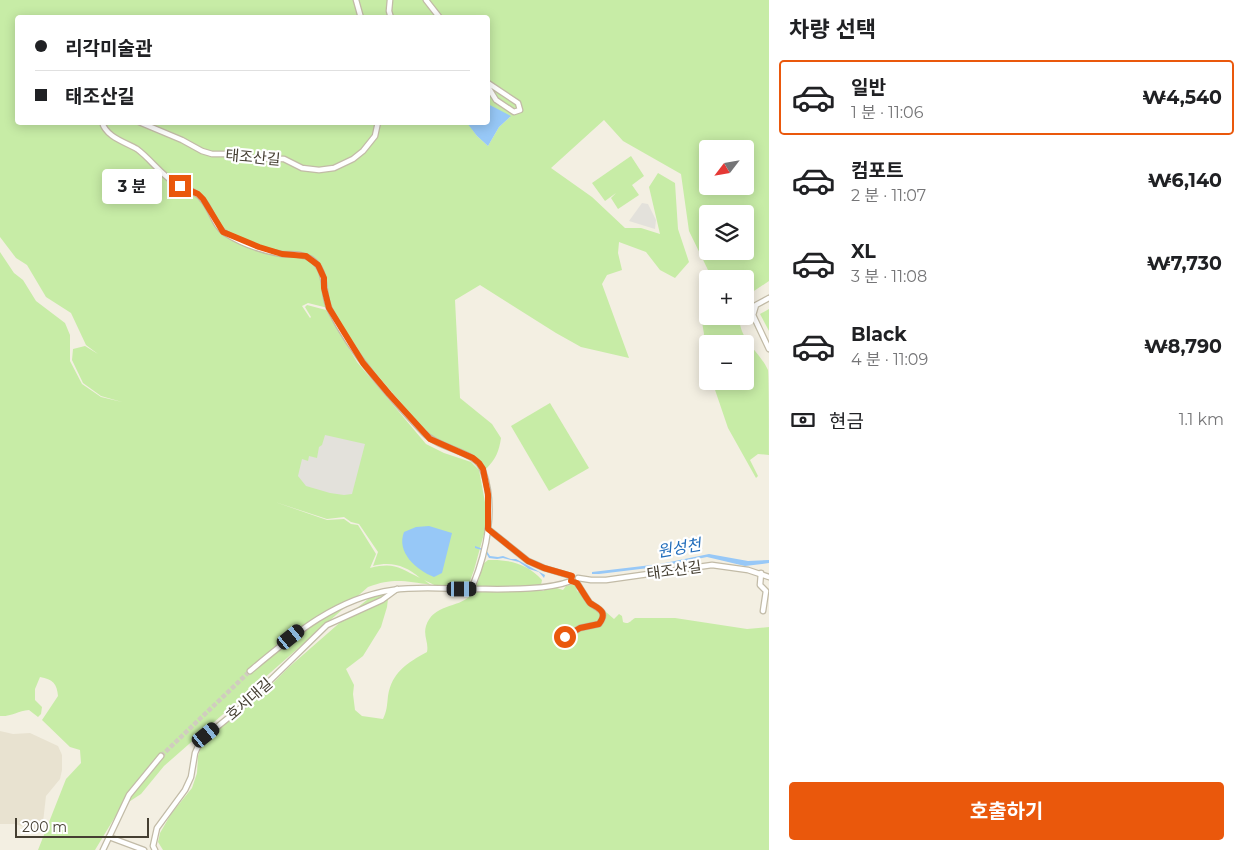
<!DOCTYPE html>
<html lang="ko">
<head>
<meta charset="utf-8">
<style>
	:root { --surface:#fff; --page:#f6f6f6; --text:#202124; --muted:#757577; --line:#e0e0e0; --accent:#ea580c }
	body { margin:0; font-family:Montserrat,"Noto Sans KR",sans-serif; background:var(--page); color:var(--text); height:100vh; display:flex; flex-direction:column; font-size:19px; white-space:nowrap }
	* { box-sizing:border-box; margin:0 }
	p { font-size:16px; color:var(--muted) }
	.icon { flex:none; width:28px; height:28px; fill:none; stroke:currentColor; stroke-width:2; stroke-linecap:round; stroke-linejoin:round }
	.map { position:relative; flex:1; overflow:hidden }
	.sheet { display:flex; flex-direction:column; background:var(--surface); width:475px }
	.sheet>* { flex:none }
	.banner { position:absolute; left:15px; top:15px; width:475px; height:110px; border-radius:5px; box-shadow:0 2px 12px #0003; display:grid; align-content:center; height:110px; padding:0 20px; background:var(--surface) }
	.needle { width:32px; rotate:239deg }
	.controls { position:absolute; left:699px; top:140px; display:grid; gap:10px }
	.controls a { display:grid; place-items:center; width:55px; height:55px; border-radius:5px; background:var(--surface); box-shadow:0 2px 12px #0003; font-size:25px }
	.scale { position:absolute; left:15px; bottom:12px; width:134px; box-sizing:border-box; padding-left:5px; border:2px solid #453f32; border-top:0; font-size:14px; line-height:18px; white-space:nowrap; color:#453f32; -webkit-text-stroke:4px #fff; paint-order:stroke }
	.end { position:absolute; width:22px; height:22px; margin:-11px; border:6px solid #ea580c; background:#fff; box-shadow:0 0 0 2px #fff }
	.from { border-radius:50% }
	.bubble { position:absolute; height:35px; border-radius:5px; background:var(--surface); box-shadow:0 2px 12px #0003; font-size:16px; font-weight:700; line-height:35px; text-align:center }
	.car { position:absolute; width:15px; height:30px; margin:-15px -8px; border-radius:6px; box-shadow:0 0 4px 1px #0007; background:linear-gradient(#222 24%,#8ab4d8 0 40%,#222 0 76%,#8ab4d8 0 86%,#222 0) }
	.banner b { display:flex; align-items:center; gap:18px; height:48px; font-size:19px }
	.banner b+b { border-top:1px solid var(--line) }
	.banner i { width:12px; height:12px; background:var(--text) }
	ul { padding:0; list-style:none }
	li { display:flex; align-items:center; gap:15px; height:75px; margin:0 10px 8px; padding:0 10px; border:2px solid transparent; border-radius:5px }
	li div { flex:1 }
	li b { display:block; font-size:19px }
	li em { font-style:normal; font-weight:700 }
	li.selected { border-color:var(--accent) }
	li>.icon { width:45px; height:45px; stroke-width:1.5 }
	h2 { padding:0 20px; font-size:22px; line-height:60px }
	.pay { display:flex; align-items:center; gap:12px; height:55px; padding:0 20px; font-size:19px }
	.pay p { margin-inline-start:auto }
	.cta { display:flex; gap:10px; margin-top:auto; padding:10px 20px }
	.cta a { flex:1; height:58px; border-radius:5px; background:var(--accent); color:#fff; font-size:20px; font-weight:700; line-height:58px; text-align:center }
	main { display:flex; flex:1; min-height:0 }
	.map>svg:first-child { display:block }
	.residential { fill:#e8e2d0 }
	.green { fill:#c7eca6; fill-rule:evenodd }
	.parking { fill:#e3e1db }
	.water { fill:#97c8f7 }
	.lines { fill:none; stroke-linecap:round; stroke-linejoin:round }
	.minor-tunnel { stroke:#d0ccbf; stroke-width:4.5; stroke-dasharray:4.5 2; stroke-linecap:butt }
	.minor-casing { stroke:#c2bba7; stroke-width:7 }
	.minor { stroke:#fff; stroke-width:4.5 }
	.route { stroke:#ea580c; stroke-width:6 }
	.labels { text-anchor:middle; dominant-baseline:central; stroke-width:4.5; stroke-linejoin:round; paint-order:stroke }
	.street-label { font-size:15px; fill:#453f32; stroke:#fff }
	.water-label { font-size:16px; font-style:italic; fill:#216dbb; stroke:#fff }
</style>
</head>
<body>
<main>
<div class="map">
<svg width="769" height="850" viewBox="0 0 769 850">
	<rect width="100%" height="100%" fill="#f3efe2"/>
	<polygon class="residential" points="0,731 13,734 30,733 58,746 62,755 62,770 60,779 46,796 43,822 37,831 15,824 0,824"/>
	<g class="green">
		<path d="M0,0H769V281L745,297V279H708V316H739C740,342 758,349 768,370C769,377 769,442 769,455L758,454L750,460L758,476L756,478L728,428L712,381H735L739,386L746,388L745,381V344H708L707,350L701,351L704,334L700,310L708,270L689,231L681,174L623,141L604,120L551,168L592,197L625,228H641L660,234L649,187L658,173L675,183L678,229L689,262L675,278L660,270L646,252L619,242L618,253L622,270L607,275L602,284L629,358L581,347L556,333L480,285L455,300L460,398L492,424L501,438C499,451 496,459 486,469L483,464L473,455L435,439L415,419L366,362L332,309L308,303L302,306L310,318L311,317L305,307L307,305L326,310L357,362L426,444L444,453L471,462L479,470L487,513L485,530L474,570L470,581L462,589L451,593L424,580L431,585C405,581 393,578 368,587L164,766L141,794L121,807L95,850H38L66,779L81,763L80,750L70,747L42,720L58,696C57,684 53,679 40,677L35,689V700L42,707L41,714L38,717L29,710C18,711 10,717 0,716V252L14,273L23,280L36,301L65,323L70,335V361L82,384L101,397L122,402L101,396L83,383L72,360L73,349L85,346L98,354L86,345L71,313L46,297L27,265L16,258L0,237ZM18,18H488V104L510,117L499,127L488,146L477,136L467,122H18ZM708,149H745V186H708ZM708,214H745V251H708ZM275,502L327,519L344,517L351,522L359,524L378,552L373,566C392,561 406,566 420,578C399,568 395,562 370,568L376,554L358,525L351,524L344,519L327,520Z"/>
		<polygon points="631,156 644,176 632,185 639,195 618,209 611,198 616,193 605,201 592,183"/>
		<polygon points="769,309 769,331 760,314"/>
		<polygon points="550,403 589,468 549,491 511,426"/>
		<path d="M488,560C509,559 528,564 542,580L540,590L543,591L551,586L563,590L566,586L575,584L577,591L598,605L614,619L619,614L622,616L623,622C629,625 630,621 635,618H675L747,629L769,627V850H163L158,842L160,833L171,814L192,788L197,773L198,756L203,742L264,692L288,668L352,612L373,595L382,592L388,599L387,607L381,627L363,656L346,669L354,685L353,694L355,710L362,716L383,719C387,711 387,705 388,696C392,672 407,663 427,652C429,643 423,636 426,626C433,604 458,608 470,596C478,587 480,575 483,564Z"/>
	</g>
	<g class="parking">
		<polygon points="642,203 648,204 656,220 655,229 629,221"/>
		<polygon points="325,435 365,444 352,494 344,495 330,493 306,486 298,476 302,459 308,461 309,456 317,458 319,447 322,445"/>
	</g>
	<g class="water">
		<polygon points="488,104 511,116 499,127 488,146 477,136 467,123 488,122"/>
		<path d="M429,526L452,533L442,573L434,577C416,570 396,552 404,532L416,527Z"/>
		<polygon points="475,546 486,550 490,556 498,557 503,556 511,559 516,559 545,575 544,578 539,572 529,569 519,562 503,558 497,559 489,558 485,551 475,548"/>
		<polygon points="709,554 748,561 769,560 769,563 745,566 707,557 657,567 599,574 592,574 592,572 660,564"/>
	</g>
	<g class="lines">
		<polyline class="minor-tunnel" points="161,756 250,671"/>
		<defs>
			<g id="minor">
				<polyline points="356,0 361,18"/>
				<polyline points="390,0 389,11 391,18"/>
				<polyline points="426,0 440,18"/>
				<polyline points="488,83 518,103 520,110 514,112 496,100 488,87"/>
				<path d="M102,122C106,137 125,142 137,149C152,160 162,177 180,186C188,190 196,191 202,199C211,208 214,226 225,233C241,243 263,251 282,254C292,255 302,253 311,259C329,271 321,293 330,310C354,357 389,396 424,433C440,450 476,450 483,471C496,507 487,551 473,585"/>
				<polyline points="139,122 182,140 202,151 212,154 231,154 252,158 284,159 302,168 319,170 334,168 353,159 363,151 375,136 378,122"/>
				<polyline points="769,298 756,305 753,315 769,349"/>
				<polyline points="488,529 528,561 544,568 571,576"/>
				<polyline points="761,573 760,585 766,591 763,611"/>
				<polyline points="578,578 591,580 606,580 712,565 748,570 769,577"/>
				<path d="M565,637L580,628L599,624C609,611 598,609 590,603C588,601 579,586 577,583"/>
				<path d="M250,671C293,635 336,598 393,590C419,586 447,589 473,589C502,589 544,591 571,581"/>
				<polyline points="109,837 144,850"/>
				<polyline points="103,850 129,795 161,756"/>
				<polyline points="155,850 153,846 157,828 185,790 191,777 195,753 201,740 249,701 327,625 382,600 397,589"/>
			</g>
		</defs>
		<use href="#minor" class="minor-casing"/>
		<use href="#minor" class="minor"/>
	</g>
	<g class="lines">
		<path class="route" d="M180,186L198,194L203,199L223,232L259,247L282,254L306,256L318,265L324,278V288L329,308L363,363L389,394L430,439L473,458L479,463L483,469L488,494V529L528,561L544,568L572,576L571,581L577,583C579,586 588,601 590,603C597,608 609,611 599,624L580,628L565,637"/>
	</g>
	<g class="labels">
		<g class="street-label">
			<text transform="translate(253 157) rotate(5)">태조산길</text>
			<text transform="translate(674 570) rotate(-8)">태조산길</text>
			<text transform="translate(249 699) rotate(-41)">호서대길</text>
		</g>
		<g class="water-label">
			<text transform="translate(679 548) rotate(-10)">원성천</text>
		</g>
	</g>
</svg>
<div class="controls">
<a><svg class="needle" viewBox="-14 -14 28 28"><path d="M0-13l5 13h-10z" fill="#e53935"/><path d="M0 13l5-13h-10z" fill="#757577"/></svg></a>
<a><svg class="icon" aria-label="layers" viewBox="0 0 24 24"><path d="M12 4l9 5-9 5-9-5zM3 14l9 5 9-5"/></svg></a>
<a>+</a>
<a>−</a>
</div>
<div class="scale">200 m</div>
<i class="end from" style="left:565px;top:637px"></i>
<i class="end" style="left:180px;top:186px"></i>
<div class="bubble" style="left:102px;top:169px;width:60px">3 분</div>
<i class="car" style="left:462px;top:589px;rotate:90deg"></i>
<i class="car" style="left:291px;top:637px;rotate:51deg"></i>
<i class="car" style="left:206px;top:735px;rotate:51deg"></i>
<div class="banner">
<b><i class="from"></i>리각미술관</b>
<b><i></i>태조산길</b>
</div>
</div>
<section class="sheet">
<h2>차량 선택</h2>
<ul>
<li class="selected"><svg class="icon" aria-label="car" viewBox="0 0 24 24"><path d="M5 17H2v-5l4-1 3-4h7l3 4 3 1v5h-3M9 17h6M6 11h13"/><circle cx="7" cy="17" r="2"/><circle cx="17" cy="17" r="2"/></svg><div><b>일반</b><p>1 분 · 11:06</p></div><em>₩4,540</em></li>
<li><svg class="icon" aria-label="car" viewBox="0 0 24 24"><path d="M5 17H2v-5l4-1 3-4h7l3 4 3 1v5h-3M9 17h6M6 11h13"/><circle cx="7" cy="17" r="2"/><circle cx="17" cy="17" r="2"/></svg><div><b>컴포트</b><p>2 분 · 11:07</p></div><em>₩6,140</em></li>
<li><svg class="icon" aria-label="car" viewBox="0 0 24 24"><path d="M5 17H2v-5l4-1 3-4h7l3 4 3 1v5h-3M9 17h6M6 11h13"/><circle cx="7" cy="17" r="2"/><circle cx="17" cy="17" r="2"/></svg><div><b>XL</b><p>3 분 · 11:08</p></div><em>₩7,730</em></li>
<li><svg class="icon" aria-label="car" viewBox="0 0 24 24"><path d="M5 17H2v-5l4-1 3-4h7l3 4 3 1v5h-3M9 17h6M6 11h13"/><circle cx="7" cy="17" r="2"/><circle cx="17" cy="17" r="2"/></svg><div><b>Black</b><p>4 분 · 11:09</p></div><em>₩8,790</em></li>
</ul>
<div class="pay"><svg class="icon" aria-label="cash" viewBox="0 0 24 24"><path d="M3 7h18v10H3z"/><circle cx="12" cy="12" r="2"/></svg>현금<p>1.1 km</p></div>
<div class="cta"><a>호출하기</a></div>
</section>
</main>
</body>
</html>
